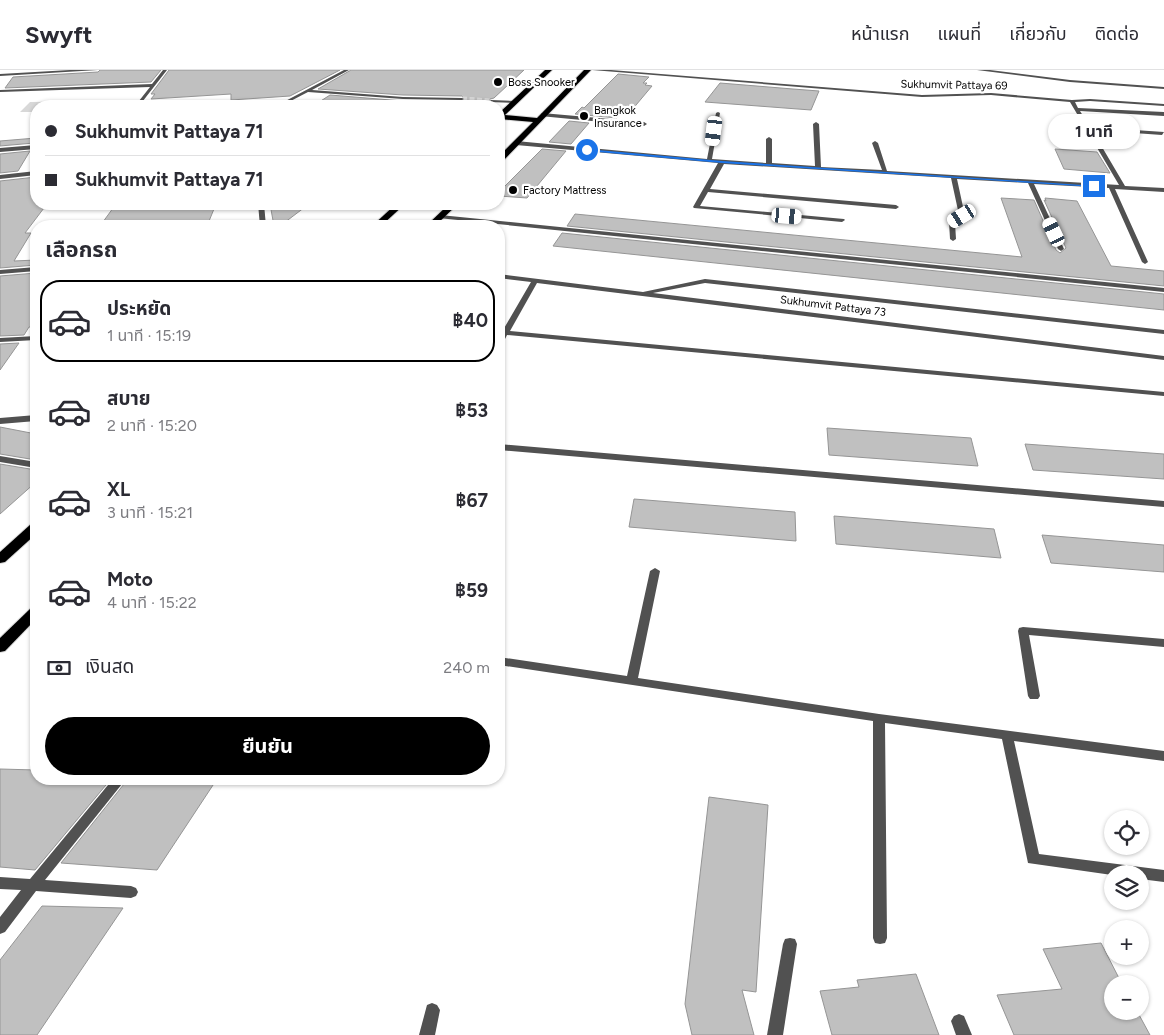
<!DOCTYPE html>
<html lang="th">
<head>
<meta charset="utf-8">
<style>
	:root { --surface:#fff; --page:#f2f2f3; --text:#2b2b33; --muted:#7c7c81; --line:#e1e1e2; --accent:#000 }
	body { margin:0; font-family:Figtree,"Noto Sans Thai",sans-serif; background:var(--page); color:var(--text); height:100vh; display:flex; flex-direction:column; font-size:19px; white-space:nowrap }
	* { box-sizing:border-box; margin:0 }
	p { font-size:16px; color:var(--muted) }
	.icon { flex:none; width:28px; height:28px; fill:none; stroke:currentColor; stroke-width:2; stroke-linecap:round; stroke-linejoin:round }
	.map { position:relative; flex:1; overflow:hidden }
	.drawer { position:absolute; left:30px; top:150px; width:475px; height:565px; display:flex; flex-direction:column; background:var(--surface); border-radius:20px; box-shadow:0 1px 4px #0004 }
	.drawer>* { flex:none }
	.banner { position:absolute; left:30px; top:30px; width:475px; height:110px; border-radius:20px; box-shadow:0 1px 4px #0004; display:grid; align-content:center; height:110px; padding:0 15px; background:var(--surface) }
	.controls { position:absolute; left:1104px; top:740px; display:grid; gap:10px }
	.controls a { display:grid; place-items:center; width:45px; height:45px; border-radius:50%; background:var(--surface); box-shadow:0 1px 4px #0004; font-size:25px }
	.end { position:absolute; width:22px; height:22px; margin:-11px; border:6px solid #1a73e8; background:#fff; box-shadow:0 0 0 2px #fff }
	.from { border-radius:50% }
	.bubble { position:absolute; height:35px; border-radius:18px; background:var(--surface); box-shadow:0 1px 4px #0004; font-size:16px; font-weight:700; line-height:35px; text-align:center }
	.car { position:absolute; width:15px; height:30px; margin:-15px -8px; border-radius:6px; box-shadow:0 0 4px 1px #0007; background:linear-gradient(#fff 24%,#345 0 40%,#fff 0 76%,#345 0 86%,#fff 0) }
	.banner b { display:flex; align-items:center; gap:18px; height:48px; font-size:19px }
	.banner b+b { border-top:1px solid var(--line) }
	.banner i { width:12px; height:12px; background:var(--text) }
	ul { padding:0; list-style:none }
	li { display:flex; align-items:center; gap:15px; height:82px; margin:0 10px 8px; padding:0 5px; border:2px solid transparent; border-radius:20px }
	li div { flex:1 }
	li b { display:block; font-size:19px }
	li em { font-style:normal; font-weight:700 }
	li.active { border-color:var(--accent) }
	li>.icon { width:45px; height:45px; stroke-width:1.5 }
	h2 { padding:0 15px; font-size:22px; line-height:60px }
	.pay { display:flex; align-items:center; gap:12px; height:55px; padding:0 15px; font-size:19px }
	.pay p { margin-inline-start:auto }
	.primary-button { display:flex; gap:10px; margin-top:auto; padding:10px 15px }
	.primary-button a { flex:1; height:58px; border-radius:30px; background:var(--accent); color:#fff; font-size:20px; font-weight:700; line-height:58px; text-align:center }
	header { display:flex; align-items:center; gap:30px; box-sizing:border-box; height:70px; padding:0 25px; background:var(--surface); border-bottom:1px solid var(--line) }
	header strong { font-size:24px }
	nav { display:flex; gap:28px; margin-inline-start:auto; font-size:18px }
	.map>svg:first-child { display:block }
	.green { fill:#d8d8d8 }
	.building { fill:#c0c0c0; stroke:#959595 }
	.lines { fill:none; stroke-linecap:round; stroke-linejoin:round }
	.minor-tunnel { stroke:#d9d9d9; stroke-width:5; stroke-dasharray:5 2.5; stroke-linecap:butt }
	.trunk-casing { stroke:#dbdbdb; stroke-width:2 }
	.minor { fill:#515151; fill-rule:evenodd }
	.trunk { fill:#000; fill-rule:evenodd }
	.route { fill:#1a73e8 }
	.poi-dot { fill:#000; stroke:#fff; stroke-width:2 }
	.labels { text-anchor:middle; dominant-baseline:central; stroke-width:4.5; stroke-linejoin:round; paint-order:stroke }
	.far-poi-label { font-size:11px; fill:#000; stroke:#fff; text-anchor:start }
	.far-street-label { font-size:11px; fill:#000; stroke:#fff }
</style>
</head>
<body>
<header>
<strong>Swyft</strong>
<nav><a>หน้าแรก</a><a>แผนที่</a><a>เกี่ยวกับ</a><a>ติดต่อ</a></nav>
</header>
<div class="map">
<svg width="1164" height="965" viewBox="0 0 1164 965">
	<rect width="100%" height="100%" fill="#fff"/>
	<polygon class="green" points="86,31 81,36 36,36 36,42 20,42 30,32"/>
	<g class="building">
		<polygon points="100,0 161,0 151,12 5,18 13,7 98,2"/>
		<polygon points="169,0 340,0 290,26 231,30 231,24 151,29 155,24 151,24"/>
		<polygon points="351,0 524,0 494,28 490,29 486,36 313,36 330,25 403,31 462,32 466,30 462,26 403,25 318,19"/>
		<polygon points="618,4 649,7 643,13 647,13 645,15 652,16 631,41 623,40 617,48 575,44 582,37 584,38"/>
		<polygon points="720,13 793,19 819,21 811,40 705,32"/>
		<polygon points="569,51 589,53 571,74 549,72"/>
		<polygon points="36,68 34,73 0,76 0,71"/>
		<polygon points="542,79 566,81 527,128 499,126 499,122"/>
		<polygon points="1055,79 1097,82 1110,103 1064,99"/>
		<polygon points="30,81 18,101 0,103 0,84"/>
		<polygon points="36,107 36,134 47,134 25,163 31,163 14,191 36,190 36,195 0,198 0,111"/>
		<polygon points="1001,128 1034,130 1056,180 1060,183 1066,178 1044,130 1046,131 1045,128 1077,131 1111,196 1164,201 1164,216 567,156 575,144 1022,187"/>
		<polygon points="116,134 216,134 207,156 100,156"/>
		<polygon points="270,134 309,134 280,156 274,156"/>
		<polygon points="562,163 1164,224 1164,240 553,176"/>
		<polygon points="36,203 36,257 29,257 24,265 0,266 0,206"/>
		<polygon points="19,273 0,300 0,274"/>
		<polygon points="0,357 36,364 36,390 0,384"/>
		<polygon points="827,358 971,368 978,396 829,385"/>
		<polygon points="1025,374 1164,384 1164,409 1033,400"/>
		<polygon points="0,394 36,400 36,412 0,444"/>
		<polygon points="634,429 795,442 796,471 629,457"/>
		<polygon points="834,446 994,459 1001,488 836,474"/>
		<polygon points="1042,465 1164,475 1164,502 1051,493"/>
		<polygon points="0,699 36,700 36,709 111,709 35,800 0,797"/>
		<polygon points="128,709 217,709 157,800 61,793"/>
		<polygon points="709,727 768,735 756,922 742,920 754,965 692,965 685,934"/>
		<polygon points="42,836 123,838 37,965 0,965 0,890"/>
		<polygon points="1101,873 1122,914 1112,914 1112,941 1137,941 1150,965 1014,965 997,925 1062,919 1043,879"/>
		<polygon points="916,904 939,965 832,965 820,921 859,917 857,910"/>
	</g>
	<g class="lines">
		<polyline class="minor-tunnel" points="462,29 491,31"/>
		<defs>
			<g id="trunk">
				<polygon points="545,0 552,0 505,45 537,48 584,0 591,0 502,92 499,92 499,86 533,52 499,49 499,43"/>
				<polygon points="396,134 405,134 381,156 372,156"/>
				<polygon points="449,134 458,134 435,156 426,156"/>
				<polygon points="36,453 36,464 5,492 0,493 0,482 31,454"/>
				<polygon points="36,536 36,549 5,581 0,582 0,568 31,538"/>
			</g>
		</defs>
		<use href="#trunk" class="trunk-casing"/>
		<g class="minor">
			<polygon points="70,0 98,0 0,6 0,4"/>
			<polygon points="163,0 167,0 139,36 135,36 150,17 0,22 0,20 152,14"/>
			<polygon points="344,0 349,0 312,20 403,27 462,28 464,29 462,30 403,29 308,22 281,36 276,36"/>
			<polygon points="592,0 611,0 922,25 991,23 1072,30 1090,29 1164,34 1164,36 1090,31 1075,32 1078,38 1164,42 1164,46 1080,41 1090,57 1164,62 1162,65 1092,60 1125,116 1164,118 1164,122 1115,119 1148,192 1145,194 1142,192 1109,118 1034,114 1064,179 1061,181 1058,179 1028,113 957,109 965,146 955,153 956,169 953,171 950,169 949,152 959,145 951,108 724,94 710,119 896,135 899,137 896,139 708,122 700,136 844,149 845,150 842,152 694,138 693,137 718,93 516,75 513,73 516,71 707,89 716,43 718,42 720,43 712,89 766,93 766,69 769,67 772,69 772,93 815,96 813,54 816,52 819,54 821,97 882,100 872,73 875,71 878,73 887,101 1119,115 1070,32 991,25 922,27"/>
			<polygon points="977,0 990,0 1070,10 1164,17 1164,19 1070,12"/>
			<polygon points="491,30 515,31 517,32 515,33 489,32"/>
			<polygon points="542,43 644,52 647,54 644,56 540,46"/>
			<polygon points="36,75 36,79 0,82 0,78"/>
			<polygon points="36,101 36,105 0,109 0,105"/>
			<polygon points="258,134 264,134 266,156 260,156"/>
			<polygon points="440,145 1164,218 1164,222 438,148 438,146"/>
			<polygon points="36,197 36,201 0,204 0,200"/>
			<polygon points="499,204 643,222 705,209 1164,260 1164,264 705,213 653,223 1164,286 1164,290 537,213 510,261 1164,322 1164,326 507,265 502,275 499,275 499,267 531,212 499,208"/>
			<polygon points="36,266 36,270 0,272 0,268"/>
			<polygon points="36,345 36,351 0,354 0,348"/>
			<polygon points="499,374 1164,431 1164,437 499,380"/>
			<polygon points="0,386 36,392 36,398 0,392"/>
			<polygon points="655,498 660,501 638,608 879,644 1164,681 1164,691 1014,671 1039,784 1164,800 1164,812 1140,809 1140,804 1112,804 1112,805 1028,793 1002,669 885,653 887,868 885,873 880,874 875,873 873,868 873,651 499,595 499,587 627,606 650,501"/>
			<polygon points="1023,557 1164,569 1164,577 1029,565 1040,626 1038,629 1030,629 1028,626 1018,561 1019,558"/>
			<polygon points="113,709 126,709 45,810 131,816 136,818 138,822 136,826 131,828 36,821 5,862 0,864 0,847 21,820 0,819 0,807 30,809"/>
			<polygon points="790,868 795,869 797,874 783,965 767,965 783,874 785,869"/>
			<polygon points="432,933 437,935 440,940 435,965 419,965 427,935"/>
			<polygon points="959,944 964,946 972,965 956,965 951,951 954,946"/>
		</g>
		<use href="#trunk" class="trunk"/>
	</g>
	<polygon class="route" points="586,79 722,91 1097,116 1094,117 722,93 587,81"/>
	<g class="poi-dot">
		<circle cx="498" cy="12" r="5"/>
		<circle cx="584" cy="46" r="5"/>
		<circle cx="513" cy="120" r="5"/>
	</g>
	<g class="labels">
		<g class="far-poi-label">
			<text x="508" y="12">Boss Snooker</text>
			<text x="594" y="40">Bangkok<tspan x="594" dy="13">Insurance</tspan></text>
			<text x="523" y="120">Factory Mattress</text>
		</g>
		<g class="far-street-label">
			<text transform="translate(954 15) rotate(1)">Sukhumvit Pattaya 69</text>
			<text transform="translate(833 236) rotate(7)">Sukhumvit Pattaya 73</text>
		</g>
	</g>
</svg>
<div class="controls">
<a><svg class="icon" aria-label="locate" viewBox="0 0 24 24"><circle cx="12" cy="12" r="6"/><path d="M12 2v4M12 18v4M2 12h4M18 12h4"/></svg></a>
<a><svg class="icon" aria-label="layers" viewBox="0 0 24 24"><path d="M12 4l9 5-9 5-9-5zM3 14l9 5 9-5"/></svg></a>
<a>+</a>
<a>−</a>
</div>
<i class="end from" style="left:587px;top:80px"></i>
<i class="end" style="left:1094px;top:116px"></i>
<div class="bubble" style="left:1048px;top:44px;width:92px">1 นาที</div>
<i class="car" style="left:714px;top:61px;rotate:187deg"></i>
<i class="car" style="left:787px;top:146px;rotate:95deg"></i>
<i class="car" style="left:962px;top:146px;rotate:239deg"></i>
<i class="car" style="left:1054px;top:162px;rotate:335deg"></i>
<div class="banner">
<b><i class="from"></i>Sukhumvit Pattaya 71</b>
<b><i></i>Sukhumvit Pattaya 71</b>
</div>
<section class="drawer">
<h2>เลือกรถ</h2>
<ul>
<li class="active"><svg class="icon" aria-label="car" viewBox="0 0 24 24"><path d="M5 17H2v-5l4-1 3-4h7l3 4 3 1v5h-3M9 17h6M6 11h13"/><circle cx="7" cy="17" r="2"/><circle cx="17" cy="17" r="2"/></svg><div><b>ประหยัด</b><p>1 นาที · 15:19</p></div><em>฿40</em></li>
<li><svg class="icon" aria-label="car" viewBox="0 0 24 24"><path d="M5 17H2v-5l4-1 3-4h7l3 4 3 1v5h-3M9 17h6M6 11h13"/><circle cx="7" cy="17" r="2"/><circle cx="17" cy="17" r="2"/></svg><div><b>สบาย</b><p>2 นาที · 15:20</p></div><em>฿53</em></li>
<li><svg class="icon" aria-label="car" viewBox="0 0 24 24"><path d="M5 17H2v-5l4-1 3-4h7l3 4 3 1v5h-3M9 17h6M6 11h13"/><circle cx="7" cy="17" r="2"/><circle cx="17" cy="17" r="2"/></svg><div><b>XL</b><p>3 นาที · 15:21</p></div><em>฿67</em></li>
<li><svg class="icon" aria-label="car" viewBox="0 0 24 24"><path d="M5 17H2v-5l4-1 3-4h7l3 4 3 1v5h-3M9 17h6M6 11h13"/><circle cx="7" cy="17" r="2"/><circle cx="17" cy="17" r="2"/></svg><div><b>Moto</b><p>4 นาที · 15:22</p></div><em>฿59</em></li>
</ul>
<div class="pay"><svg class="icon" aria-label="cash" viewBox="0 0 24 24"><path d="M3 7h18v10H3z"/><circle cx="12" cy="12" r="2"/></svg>เงินสด<p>240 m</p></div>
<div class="primary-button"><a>ยืนยัน</a></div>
</section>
</div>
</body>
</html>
